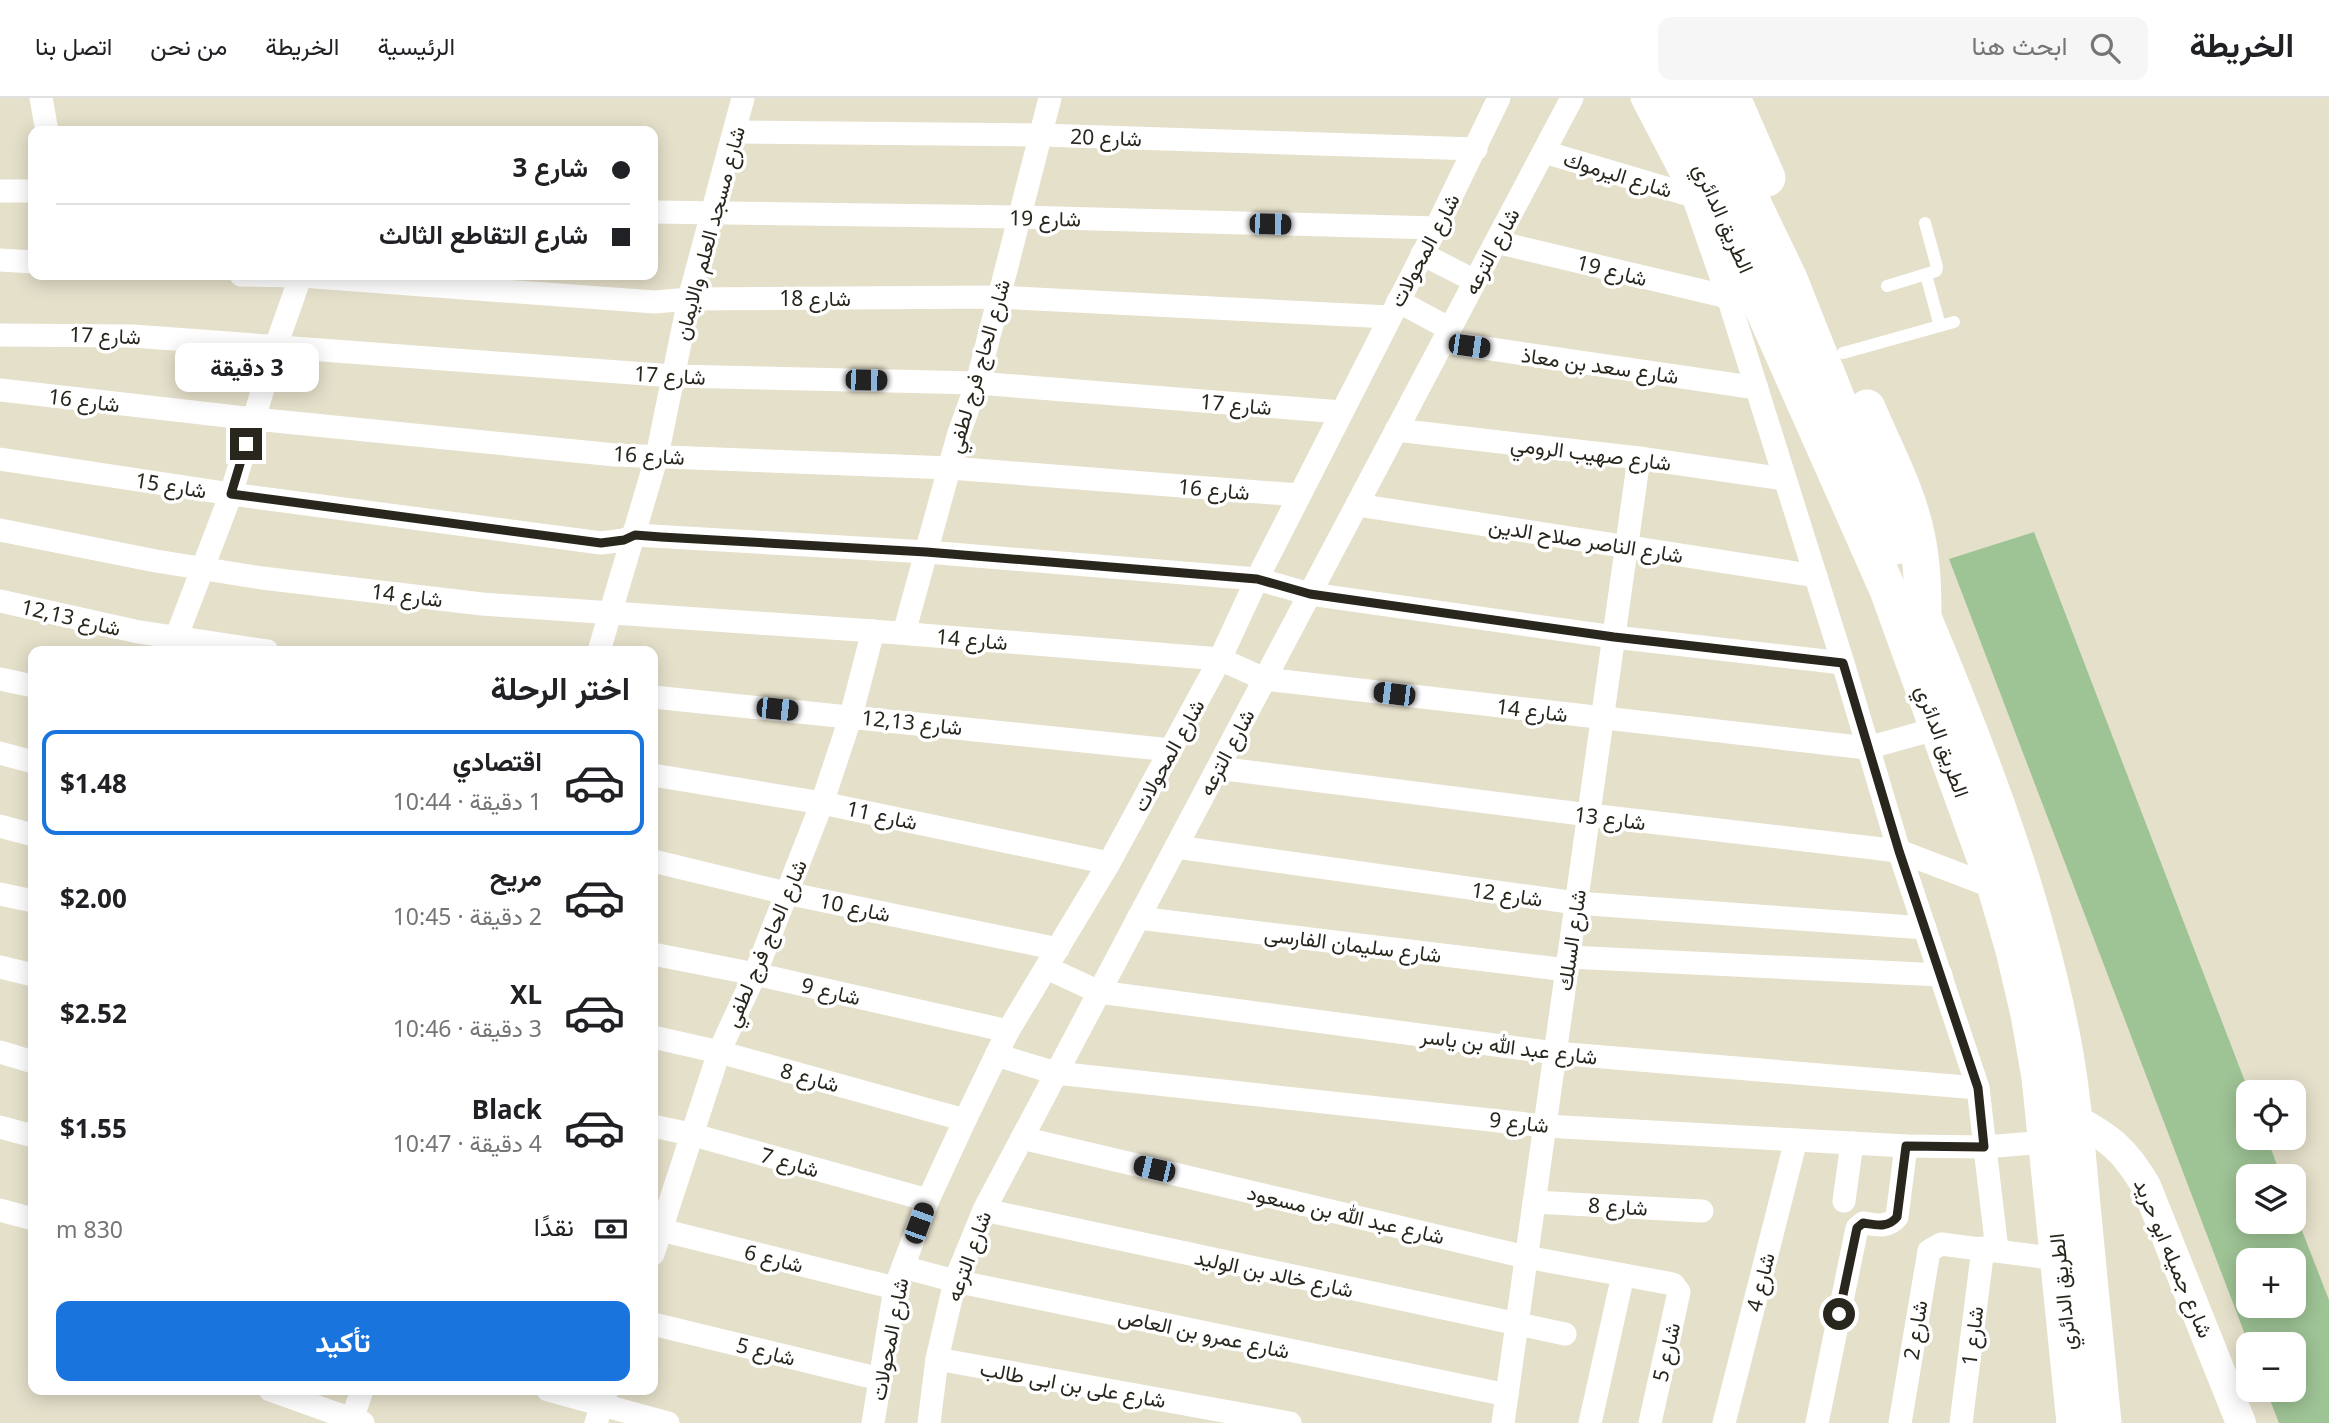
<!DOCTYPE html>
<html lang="ar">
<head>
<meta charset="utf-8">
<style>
	:root { --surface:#fff; --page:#f6f6f6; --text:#202124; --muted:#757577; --line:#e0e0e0; --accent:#1a74dd }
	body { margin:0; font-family:"Noto Sans",Vazirmatn,sans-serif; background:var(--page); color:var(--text); direction:rtl; height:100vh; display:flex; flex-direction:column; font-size:26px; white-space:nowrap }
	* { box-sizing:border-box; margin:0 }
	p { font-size:23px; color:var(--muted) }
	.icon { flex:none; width:38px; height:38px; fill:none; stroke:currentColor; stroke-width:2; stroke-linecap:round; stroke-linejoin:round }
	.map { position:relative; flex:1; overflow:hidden; direction:ltr }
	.drawer { position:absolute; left:28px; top:548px; width:630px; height:749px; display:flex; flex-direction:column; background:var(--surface); border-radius:14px; box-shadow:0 4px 18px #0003; direction:rtl }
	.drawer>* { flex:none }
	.hud { position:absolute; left:28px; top:28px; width:630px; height:154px; border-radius:14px; box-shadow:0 4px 18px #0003; direction:rtl; display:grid; align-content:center; height:154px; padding:0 28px; background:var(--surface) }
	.controls { position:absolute; left:2236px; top:982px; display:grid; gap:14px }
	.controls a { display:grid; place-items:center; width:70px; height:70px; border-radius:14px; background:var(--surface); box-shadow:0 4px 18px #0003; font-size:35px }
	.end { position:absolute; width:32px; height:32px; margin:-16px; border:9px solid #28261d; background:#fff; box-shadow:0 0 0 4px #fff }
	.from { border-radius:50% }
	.bubble { position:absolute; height:49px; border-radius:14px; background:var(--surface); box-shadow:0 4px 18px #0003; font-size:23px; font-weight:700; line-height:49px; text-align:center; direction:rtl }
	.car { position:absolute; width:21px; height:42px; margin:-21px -10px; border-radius:9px; box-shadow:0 0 5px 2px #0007; background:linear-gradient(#222 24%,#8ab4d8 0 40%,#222 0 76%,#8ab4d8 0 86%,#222 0) }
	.hud b { display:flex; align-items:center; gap:24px; height:66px; font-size:26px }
	.hud b+b { border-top:2px solid var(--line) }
	.hud i { width:18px; height:18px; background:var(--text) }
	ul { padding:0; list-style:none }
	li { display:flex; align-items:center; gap:21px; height:105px; margin:0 14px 10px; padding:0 14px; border:4px solid transparent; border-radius:14px }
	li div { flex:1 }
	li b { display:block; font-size:26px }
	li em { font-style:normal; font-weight:700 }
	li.current { border-color:var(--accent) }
	li>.icon { width:63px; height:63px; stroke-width:1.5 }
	h2 { padding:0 28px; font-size:32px; line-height:84px }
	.pay { display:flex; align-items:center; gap:18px; height:77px; padding:0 28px; font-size:26px }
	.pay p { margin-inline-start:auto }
	.action { display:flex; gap:14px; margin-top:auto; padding:14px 28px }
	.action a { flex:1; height:80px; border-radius:14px; background:var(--accent); color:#fff; font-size:28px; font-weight:700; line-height:80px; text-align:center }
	header { display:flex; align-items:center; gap:42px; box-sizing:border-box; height:98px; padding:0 35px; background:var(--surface); border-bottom:2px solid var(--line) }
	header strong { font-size:33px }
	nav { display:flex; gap:38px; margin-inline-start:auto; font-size:24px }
	.search { width:490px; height:63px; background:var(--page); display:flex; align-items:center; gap:18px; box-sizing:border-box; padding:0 24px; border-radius:14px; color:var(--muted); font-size:26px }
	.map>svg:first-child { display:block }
	.green { fill:#9ec395; fill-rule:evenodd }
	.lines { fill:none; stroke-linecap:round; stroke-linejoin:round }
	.service { stroke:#fff; stroke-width:12 }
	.minor { stroke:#fff; stroke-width:23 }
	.tertiary { stroke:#fff; stroke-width:30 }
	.primary { stroke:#fff; stroke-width:37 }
	.route { stroke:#28261d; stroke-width:9 }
	.labels { text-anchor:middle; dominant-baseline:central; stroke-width:7; stroke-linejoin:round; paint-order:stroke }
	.street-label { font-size:21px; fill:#28261d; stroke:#fff }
</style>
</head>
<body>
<header>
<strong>الخريطة</strong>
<div class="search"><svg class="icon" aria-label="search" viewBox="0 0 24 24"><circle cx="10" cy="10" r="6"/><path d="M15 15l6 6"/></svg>ابحث هنا</div>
<nav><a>الرئيسية</a><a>الخريطة</a><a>من نحن</a><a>اتصل بنا</a></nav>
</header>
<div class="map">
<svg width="2329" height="1325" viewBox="0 0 2329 1325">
	<rect width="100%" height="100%" fill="#e5e0ca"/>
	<path class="green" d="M2034,434L2249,994V1040H2267L2281,1078H2249V1124H2294V1112L2329,1202V1325H2279L2266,1292H2294V1246L2249,1247L1949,461ZM2249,1162H2294V1208H2249Z"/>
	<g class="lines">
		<g class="service">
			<polyline points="1926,177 1940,228"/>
			<polyline points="1887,188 1936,173 1937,169 1925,125"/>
			<polyline points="1843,255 1954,224"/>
		</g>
		<g class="minor">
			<polyline points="41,0 47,33"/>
			<polyline points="1642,0 1693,98 1728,199 1843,565 1899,753 1978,990 1997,1152"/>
			<polyline points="735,34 1041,37 1476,51"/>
			<polyline points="1544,54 1693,98"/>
			<polyline points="0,93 33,93"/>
			<polyline points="653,114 1020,119 1436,130"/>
			<polyline points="1496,144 1728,199"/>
			<polyline points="1422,156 1475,183"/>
			<polyline points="0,162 33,164"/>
			<polyline points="241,177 301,178 655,204 689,201 998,199 1389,219"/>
			<polyline points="1398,203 1450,231"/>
			<polyline points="0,237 133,238 673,278 977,285 1341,314"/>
			<polyline points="1443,244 1757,290"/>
			<polyline points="0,292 254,321 615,357 950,370 1299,397"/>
			<polyline points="1396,332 1639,360 1785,381"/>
			<polyline points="0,361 231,396 601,445 624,442 635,437 927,454 1257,481 1310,496 1614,539 1843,565"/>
			<polyline points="1357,407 1816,478"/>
			<polyline points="0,432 156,463 262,480 482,506 873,533 1220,561 1264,581 1867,650 1939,630"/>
			<polyline points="0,503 139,534 267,553"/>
			<polyline points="904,535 958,338 977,285 1050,0"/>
			<polyline points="171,553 231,396 276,248 301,177"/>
			<polyline points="599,553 657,358 689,201 743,0"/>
			<polyline points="0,581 33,588"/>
			<polyline points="653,599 1171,652"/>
			<polyline points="0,655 33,664"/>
			<polyline points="1218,670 1589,717 1899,753 1996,790"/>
			<polyline points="653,677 822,705 1109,765"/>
			<polyline points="0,728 33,737"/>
			<polyline points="1176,749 1576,805 1925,830"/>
			<polyline points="653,763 786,795 1058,851"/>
			<polyline points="0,796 33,803"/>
			<polyline points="1138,820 1567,872"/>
			<polyline points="653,856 755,876 1008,933"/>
			<polyline points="1569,859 1941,877"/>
			<polyline points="0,869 33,877"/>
			<polyline points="1047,870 1099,894 1555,955 1978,990"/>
			<polyline points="653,939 719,954 965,1022"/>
			<polyline points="0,954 33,964"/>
			<polyline points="996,957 1056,975 1545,1028 1906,1048 1984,1049 2047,1044"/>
			<polyline points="653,1028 690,1036 928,1102"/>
			<polyline points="0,1029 33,1038"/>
			<polyline points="1022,1040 1526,1159 1673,1186 1679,1194 1650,1325"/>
			<polyline points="1844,1103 1852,1045"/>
			<polyline points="1534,1104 1702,1113"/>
			<polyline points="0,1112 33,1121"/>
			<polyline points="984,1112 1565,1236"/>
			<polyline points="653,1130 895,1190"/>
			<polyline points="653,1156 719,954 755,876 822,705 851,618 873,533"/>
			<polyline points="903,1169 955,1183 1507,1297"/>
			<polyline points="653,1226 880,1281"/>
			<polyline points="937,1261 1290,1325"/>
			<polyline points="270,1292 363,1325"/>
			<polyline points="548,1292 668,1325"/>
			<polyline points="352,1322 362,1292"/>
			<polyline points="596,1325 607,1292"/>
			<polyline points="873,1325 895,1190 928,1102 965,1022 1008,933 1109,765 1220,561 1257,481 1436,130 1499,0"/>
			<polyline points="929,1325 937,1261 955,1183 984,1112 1572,0"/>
			<polyline points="1503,1325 1639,360"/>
			<polyline points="1590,1325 1623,1177"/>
			<polyline points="1724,1325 1796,1042"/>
			<path d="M1817,1325L1857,1130L1863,1125C1877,1127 1888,1130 1897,1119L1906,1048"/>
			<polyline points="1900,1325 1929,1153 1941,1146 2058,1161"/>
			<polyline points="1961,1325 1983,1150"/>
		</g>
		<path class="tertiary" d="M2074,1021C2110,1040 2125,1052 2146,1088L2241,1325"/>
		<g class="primary">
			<polyline points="1670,0 1888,492 1996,790 2014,852 2029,916 2040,979 2075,1325"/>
			<polyline points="1702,0 1789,181 1895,448"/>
			<polyline points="1732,0 1767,80"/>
			<path d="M1867,310C1883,348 1904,387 1914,427C1922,458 1923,488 1923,519"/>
			<path d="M1924,522C1981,658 2035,799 2063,945C2073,999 2077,1054 2082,1108C2089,1181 2096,1253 2103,1325"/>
		</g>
	</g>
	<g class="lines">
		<path class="route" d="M246,346L231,396L601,445L624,442L635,437L661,439L926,454L1257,481L1310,496L1338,500L1614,539L1843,565L1899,753L1978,990L1984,1049L1906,1048L1897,1119C1888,1130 1877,1127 1863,1125L1857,1130L1839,1216"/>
	</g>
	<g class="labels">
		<g class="street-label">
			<text transform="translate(1106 39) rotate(2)">شارع 20</text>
			<text transform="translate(1618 76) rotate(17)">شارع اليرموك</text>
			<text transform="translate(1045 120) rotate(1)">شارع 19</text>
			<text transform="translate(1724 120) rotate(66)">الطريق الدائري</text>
			<text transform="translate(709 135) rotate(-75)">شارع مسجد العلم والايمان</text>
			<text transform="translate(1424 152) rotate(-62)">شارع المحولات</text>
			<text transform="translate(1491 153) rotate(-62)">شارع الترعه</text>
			<text transform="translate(1612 172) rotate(14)">شارع 19</text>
			<text x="815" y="200">شارع 18</text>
			<text transform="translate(105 237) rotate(2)">شارع 17</text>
			<text transform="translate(1600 267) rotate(8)">شارع سعد بن معاذ</text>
			<text transform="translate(978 268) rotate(-74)">شارع الحاج فرج لطفي</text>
			<text transform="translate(670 277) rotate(3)">شارع 17</text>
			<text transform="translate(84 302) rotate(7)">شارع 16</text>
			<text transform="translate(1236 306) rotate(5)">شارع 17</text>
			<text transform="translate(1591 355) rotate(7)">شارع صهيب الرومي</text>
			<text transform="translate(649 357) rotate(3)">شارع 16</text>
			<text transform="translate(171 387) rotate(9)">شارع 15</text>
			<text transform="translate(1214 391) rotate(5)">شارع 16</text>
			<text transform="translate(1586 442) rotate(9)">شارع الناصر صلاح الدين</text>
			<text transform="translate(407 497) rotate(7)">شارع 14</text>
			<text transform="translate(71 519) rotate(13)">شارع 12,13</text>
			<text transform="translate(972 541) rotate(5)">شارع 14</text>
			<text transform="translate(1532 612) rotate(7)">شارع 14</text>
			<text transform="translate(912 624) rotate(6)">شارع 12,13</text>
			<text transform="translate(1943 643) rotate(70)">الطريق الدائري</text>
			<text transform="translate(1226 654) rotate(-62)">شارع الترعه</text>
			<text transform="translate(1168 657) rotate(-61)">شارع المحولات</text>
			<text transform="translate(882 717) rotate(12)">شارع 11</text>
			<text transform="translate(1610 720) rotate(7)">شارع 13</text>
			<text transform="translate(1507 796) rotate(8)">شارع 12</text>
			<text transform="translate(855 809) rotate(12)">شارع 10</text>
			<text transform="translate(1571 842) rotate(-82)">شارع السلك</text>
			<text transform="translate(765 845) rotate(-67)">شارع الحاج فرج لطفي</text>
			<text transform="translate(1353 846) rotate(7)">شارع سليمان الفارسى</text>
			<text transform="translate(831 893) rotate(13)">شارع 9</text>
			<text transform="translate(1509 948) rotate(7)">شارع عبد الله بن ياسر</text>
			<text transform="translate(810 979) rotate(15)">شارع 8</text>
			<text transform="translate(1519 1024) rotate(6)">شارع 9</text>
			<text transform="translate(790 1064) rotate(16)">شارع 7</text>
			<text transform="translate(1618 1108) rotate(3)">شارع 8</text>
			<text transform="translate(1346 1116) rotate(13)">شارع عبد الله بن مسعود</text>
			<text transform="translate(968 1158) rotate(-70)">شارع الترعه</text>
			<text transform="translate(774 1160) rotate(14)">شارع 6</text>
			<text transform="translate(2174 1160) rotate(67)">شارع جميله ابو حريد</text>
			<text transform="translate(1274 1175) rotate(12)">شارع خالد بن الوليد</text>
			<text transform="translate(1760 1184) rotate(-76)">شارع 4</text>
			<text transform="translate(2062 1194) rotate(-96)">الطريق الدائري</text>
			<text transform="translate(1915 1232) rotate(-81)">شارع 2</text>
			<text transform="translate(1204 1235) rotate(12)">شارع عمرو بن العاص</text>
			<text transform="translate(1972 1238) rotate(-83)">شارع 1</text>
			<text transform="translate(889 1241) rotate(-79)">شارع المحولات</text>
			<text transform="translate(766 1253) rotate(14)">شارع 5</text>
			<text transform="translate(1666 1254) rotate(-77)">شارع 5</text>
			<text transform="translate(1073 1286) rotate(10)">شارع على بن ابى طالب</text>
		</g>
	</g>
</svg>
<div class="controls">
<a><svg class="icon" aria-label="locate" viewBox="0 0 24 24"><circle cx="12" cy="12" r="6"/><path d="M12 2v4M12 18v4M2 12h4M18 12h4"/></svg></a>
<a><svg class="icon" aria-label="layers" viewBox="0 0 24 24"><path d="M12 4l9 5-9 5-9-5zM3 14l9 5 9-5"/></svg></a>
<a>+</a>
<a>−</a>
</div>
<i class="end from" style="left:1839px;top:1216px"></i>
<i class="end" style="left:246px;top:346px"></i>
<div class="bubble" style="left:175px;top:245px;width:144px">3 دقيقة</div>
<i class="car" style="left:1270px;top:126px;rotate:91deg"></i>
<i class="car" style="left:1469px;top:248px;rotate:98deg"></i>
<i class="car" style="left:866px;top:282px;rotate:91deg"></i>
<i class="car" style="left:1394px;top:596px;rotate:277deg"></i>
<i class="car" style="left:777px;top:611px;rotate:96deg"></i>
<i class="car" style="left:1154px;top:1071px;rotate:283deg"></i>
<i class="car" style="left:919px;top:1125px;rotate:20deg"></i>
<div class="hud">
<b><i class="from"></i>شارع 3</b>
<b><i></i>شارع التقاطع الثالث</b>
</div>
<section class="drawer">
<h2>اختر الرحلة</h2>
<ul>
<li class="current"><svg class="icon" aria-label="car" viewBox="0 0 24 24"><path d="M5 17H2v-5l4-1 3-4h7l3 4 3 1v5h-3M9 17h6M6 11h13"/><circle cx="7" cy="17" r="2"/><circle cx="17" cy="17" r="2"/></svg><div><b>اقتصادي</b><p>1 دقيقة · 10:44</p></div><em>$1.48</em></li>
<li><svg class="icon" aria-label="car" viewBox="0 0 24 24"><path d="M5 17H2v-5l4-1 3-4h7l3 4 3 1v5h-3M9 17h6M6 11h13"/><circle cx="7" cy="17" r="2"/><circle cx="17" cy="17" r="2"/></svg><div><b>مريح</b><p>2 دقيقة · 10:45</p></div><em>$2.00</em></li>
<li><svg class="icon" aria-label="car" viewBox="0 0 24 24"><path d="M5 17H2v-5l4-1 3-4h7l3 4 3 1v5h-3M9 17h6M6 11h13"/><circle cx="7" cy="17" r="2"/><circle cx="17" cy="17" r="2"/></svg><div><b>XL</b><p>3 دقيقة · 10:46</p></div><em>$2.52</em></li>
<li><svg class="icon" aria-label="car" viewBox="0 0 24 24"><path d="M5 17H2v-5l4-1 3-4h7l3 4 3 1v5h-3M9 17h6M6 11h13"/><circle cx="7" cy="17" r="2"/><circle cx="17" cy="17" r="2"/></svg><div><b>Black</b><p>4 دقيقة · 10:47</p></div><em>$1.55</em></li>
</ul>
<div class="pay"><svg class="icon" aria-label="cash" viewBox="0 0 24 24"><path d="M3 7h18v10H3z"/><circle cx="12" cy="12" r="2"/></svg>نقدًا<p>830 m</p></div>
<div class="action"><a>تأكيد</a></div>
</section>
</div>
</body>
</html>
